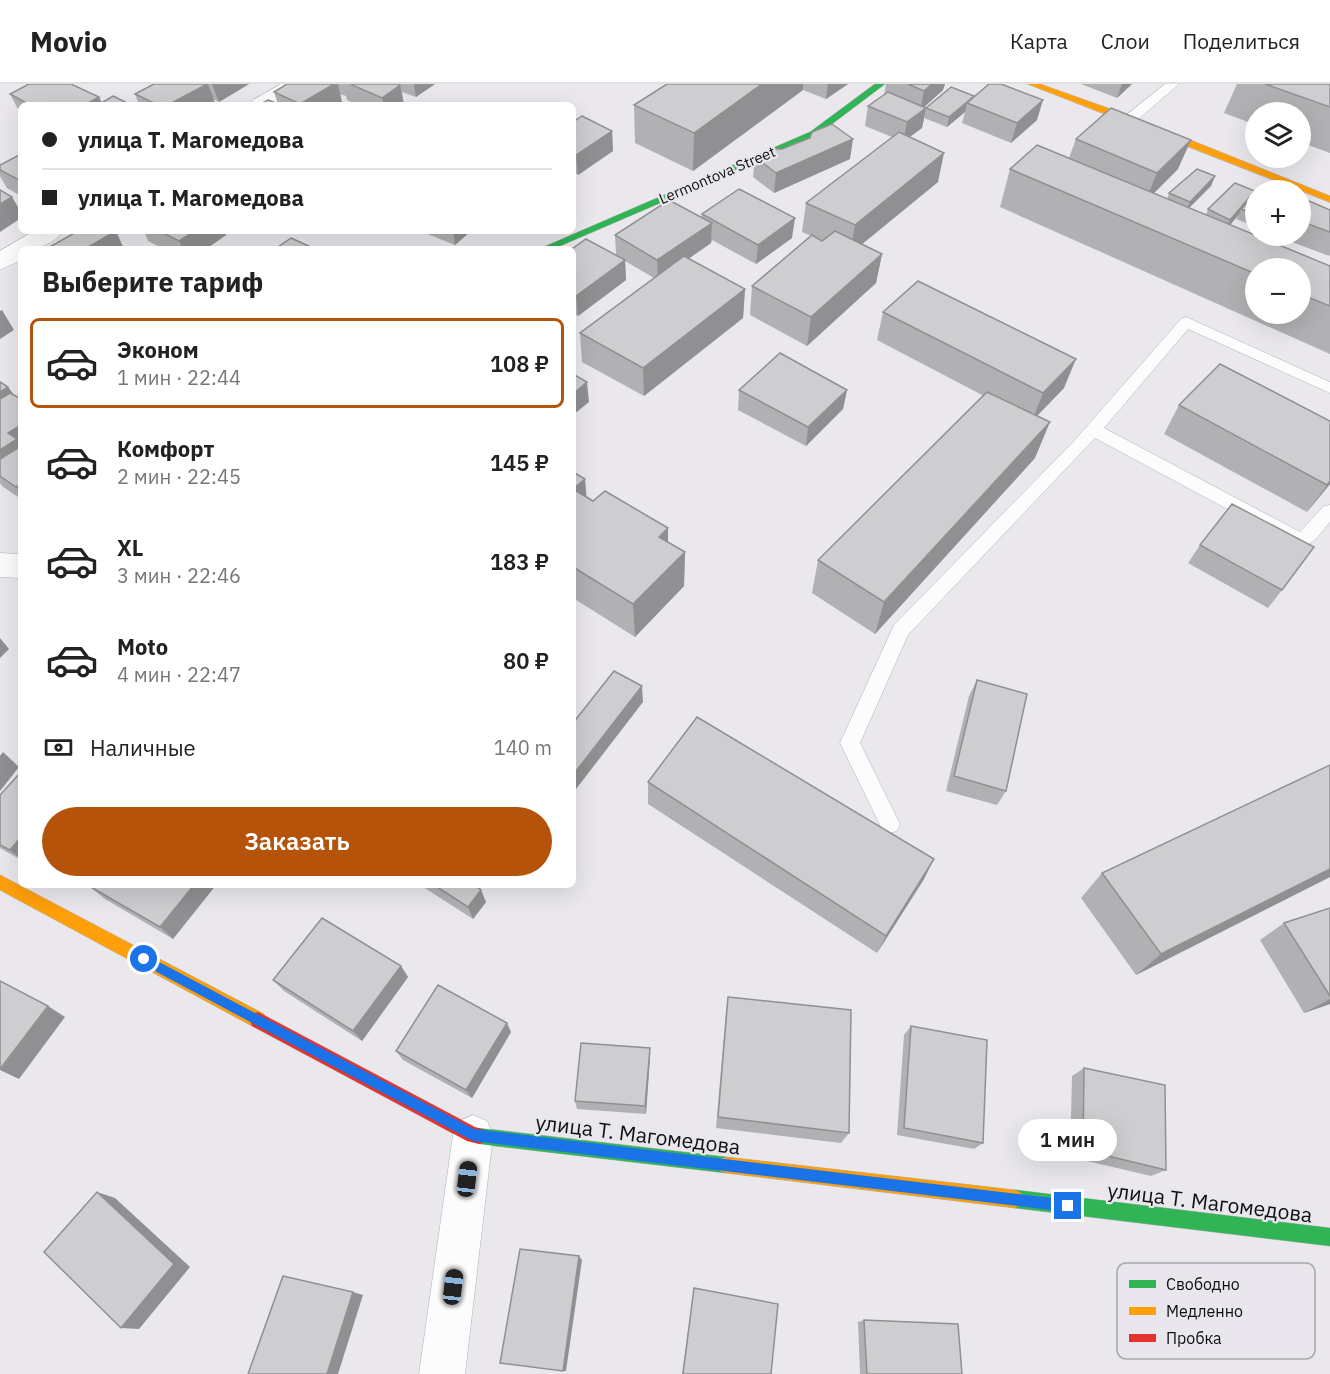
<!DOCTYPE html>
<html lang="ru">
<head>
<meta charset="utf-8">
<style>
	:root { --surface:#fff; --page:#f2f2f2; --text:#222; --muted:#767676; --line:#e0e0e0; --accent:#b45309 }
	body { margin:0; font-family:"IBM Plex Sans",sans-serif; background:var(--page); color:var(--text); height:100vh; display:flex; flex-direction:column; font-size:22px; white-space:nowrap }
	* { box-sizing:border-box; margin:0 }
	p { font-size:20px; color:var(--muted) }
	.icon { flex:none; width:33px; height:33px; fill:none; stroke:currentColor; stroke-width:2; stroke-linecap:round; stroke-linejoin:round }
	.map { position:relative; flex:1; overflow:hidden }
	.drawer { position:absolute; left:18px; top:162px; width:558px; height:642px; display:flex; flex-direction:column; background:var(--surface); border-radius:9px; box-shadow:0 6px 24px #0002 }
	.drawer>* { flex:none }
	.banner { position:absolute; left:18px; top:18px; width:558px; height:132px; border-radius:9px; box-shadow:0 6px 24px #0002; display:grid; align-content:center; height:132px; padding:0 24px; background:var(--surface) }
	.controls { position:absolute; left:1245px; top:18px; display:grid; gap:12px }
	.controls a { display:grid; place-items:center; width:66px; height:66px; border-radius:50%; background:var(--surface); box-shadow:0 6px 24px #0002; font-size:30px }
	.end { position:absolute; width:27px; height:27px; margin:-14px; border:8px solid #1a73e8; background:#fff; box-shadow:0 0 0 3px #fff }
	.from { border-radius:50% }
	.bubble { position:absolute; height:42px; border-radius:21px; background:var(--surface); box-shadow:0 6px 24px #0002; font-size:20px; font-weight:600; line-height:42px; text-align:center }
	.car { position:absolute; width:18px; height:36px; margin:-18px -9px; border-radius:8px; box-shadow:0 0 4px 2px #0007; background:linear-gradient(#222 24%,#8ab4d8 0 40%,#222 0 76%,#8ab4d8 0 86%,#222 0) }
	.banner b { display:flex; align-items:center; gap:21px; height:57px; font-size:22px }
	.banner b+b { border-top:2px solid var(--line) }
	.banner i { width:15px; height:15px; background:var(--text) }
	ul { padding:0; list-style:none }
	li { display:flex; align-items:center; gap:18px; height:90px; margin:0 12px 9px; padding:0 12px; border:3px solid transparent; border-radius:9px }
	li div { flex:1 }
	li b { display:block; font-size:22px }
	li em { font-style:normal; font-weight:600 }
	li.selected { border-color:var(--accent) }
	li>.icon { width:54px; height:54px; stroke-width:1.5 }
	h2 { padding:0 24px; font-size:27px; line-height:72px }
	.pay { display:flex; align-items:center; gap:15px; height:66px; padding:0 24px; font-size:22px }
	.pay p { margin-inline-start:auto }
	.button { display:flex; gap:12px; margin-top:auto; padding:12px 24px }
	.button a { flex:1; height:69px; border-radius:36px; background:var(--accent); color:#fff; font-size:24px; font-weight:600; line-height:69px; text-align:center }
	header { display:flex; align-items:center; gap:36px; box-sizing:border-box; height:84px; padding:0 30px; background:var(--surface); border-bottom:2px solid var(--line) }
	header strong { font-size:28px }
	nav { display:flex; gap:33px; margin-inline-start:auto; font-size:21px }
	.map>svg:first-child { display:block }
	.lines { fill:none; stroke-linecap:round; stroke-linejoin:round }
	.lane-casing { stroke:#b1b0b3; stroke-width:1 }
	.street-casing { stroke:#b1b0b3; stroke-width:1 }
	.fast-casing { stroke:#b1b0b3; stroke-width:1 }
	.slow-casing { stroke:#b1b0b3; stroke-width:1 }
	.jam-casing { stroke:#b1b0b3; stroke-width:1 }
	.lane { fill:#fcfcfc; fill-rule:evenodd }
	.street { fill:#fcfcfc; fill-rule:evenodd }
	.fast { fill:#30b455; fill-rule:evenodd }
	.slow { fill:#ff9f0a; fill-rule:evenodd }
	.jam { fill:#e5322d; fill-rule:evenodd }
	.wall { fill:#b1b0b3; fill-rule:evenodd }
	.shaded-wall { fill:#909092 }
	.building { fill:#cecdd0; stroke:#909092; stroke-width:1.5 }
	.route { fill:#1a73e8 }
	.labels { text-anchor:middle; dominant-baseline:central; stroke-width:4.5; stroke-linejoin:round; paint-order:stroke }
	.far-street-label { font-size:15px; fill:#100f11; stroke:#e9e7ed }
	.near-street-label { font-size:21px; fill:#100f11; stroke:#e9e7ed }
	.key { fill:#e9e7ed; stroke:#a8a6ab; stroke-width:1.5 }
	.key-label { font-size:16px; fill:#100f11 }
</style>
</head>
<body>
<header>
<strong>Movio</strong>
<nav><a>Карта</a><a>Слои</a><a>Поделиться</a></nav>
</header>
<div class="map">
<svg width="1330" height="1290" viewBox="0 0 1330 1290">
	<rect width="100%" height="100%" fill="#eae8ec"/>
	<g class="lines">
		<defs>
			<g id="lane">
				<polygon points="1165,0 1179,0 1135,38 1125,38 1124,35 1125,32"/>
				<path d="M1186,233L1330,298V309L1188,245L1104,344L1300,448L1324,422L1330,421V438C1321,448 1311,466 1296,462L1095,354L908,551L860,659L900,740L897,747L890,749L883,747L840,659L894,541L1074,357L1181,235Z"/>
			</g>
			<g id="street">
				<polygon points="281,0 306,0 303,4 276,21 250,21 253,16"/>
				<path d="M34,147H63C53,161 37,165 21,165V176L0,186V167Z"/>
				<polygon points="0,469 21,470 21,494 0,493"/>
				<polygon points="473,1031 487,1037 493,1051 465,1290 419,1290 453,1051 459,1037"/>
			</g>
			<g id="fast">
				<polygon points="875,0 885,0 816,52 553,165 539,165 810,48"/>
				<polygon points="479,1044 726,1073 732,1075 734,1081 732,1087 726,1089 479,1060 473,1058 471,1052 473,1046"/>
				<polygon points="1015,1106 1330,1144 1330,1162 1015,1124 1009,1121 1006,1115 1009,1109"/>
			</g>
			<g id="slow">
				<polygon points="1028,0 1040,0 1133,33 1330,112 1330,118"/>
				<polygon points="0,791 264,930 266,936 264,942 258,944 252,942 0,806"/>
				<polygon points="726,1073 1015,1106 1021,1109 1024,1115 1021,1121 1015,1124 726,1089 720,1087 718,1081 720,1075"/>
			</g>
			<polygon id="jam" points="258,928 475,1043 485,1046 487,1052 485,1058 479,1060 467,1057 252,942 250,936 252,930"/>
		</defs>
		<use href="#lane" class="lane-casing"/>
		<use href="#street" class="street-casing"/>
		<use href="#fast" class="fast-casing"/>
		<use href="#slow" class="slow-casing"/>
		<use href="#jam" class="jam-casing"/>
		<use href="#lane" class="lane"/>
		<use href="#street" class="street"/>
		<use href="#fast" class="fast"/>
		<use href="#slow" class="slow"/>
		<use href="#jam" class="jam"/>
	</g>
	<g class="wall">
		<polygon points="154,0 249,0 219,18 213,15 215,19 212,21 139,21 135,10"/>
		<polygon points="287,0 435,0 416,13 402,8 404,21 358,21 347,16 346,12 340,10 342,18 337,21 259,21 278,20 274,8"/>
		<polygon points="667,0 848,0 826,15 803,6 693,87 635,59 634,21"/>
		<polygon points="886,0 945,0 943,6 924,23 926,24 922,44 909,53 938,98 862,160 882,170 876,199 807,262 750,231 752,202 811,152 802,148 806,119 892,53 865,42 868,22 884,11"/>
		<polygon points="1081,0 1132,0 1117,14"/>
		<polygon points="1237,0 1330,0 1330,69 1300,58 1300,28 1256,28 1256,41 1224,29"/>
		<polygon points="10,10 99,13 102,19 131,21 21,21 21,31"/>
		<polygon points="974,13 1037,36 1011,59 962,39 965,28 947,43 924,34 926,24"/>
		<polygon points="573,38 612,47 613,67 578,91 573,88"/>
		<polygon points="810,54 850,75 774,109 753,93 755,73 782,65"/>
		<path d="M1076,55L1178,85L1154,109L1167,115L1169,109L1215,92L1211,102L1189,124L1206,131L1208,125L1251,115L1256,110V138L1252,141L1236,135L1239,130L1230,141L1330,182V270L1000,123L1010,85L1069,74ZM1256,184H1300V230H1256Z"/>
		<polygon points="21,70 21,112 7,104 0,92 0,81"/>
		<polygon points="1300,116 1330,126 1330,171 1329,172 1276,152 1300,152"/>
		<polygon points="702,130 792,154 756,180 712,156 711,159 688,175 745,205 743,234 644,312 582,278 580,249 654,194 625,177 626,196 578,232 573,229 573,165 616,171 615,151 701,133"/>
		<polygon points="144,147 225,147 226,151 206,165 164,165 148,157"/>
		<polygon points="420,147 471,147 455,161"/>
		<polygon points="883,228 1064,304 1037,332 1035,374 875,550 812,509 818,476 984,312 877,256"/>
		<polygon points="0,298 8,303 14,311 21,315 21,415 2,402 0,399"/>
		<polygon points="739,306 847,306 843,325 806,362 738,326"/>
		<polygon points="1179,321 1330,337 1330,400 1307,428 1164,350"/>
		<polygon points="573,388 586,413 685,468 684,502 635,553 573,514"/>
		<polygon points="1200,461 1282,506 1268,524 1188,479"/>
		<polygon points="977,596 1006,707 997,721 946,707 969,612"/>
		<polygon points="1330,681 1330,793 1136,891 1081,814 1102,789"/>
		<polygon points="21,688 21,776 0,764 0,711"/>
		<polygon points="648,698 924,795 877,869 648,720"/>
		<polygon points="90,801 216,801 173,855 105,815 89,802"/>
		<polygon points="420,801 474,801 486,818 473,835"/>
		<polygon points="1330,824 1330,920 1304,929 1260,856 1284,839"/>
		<polygon points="401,882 408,893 362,957 284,907 273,896"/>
		<polygon points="728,913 849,1049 841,1059 716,1044 726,928"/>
		<polygon points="911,942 983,1059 974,1065 897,1051 904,951"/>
		<polygon points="511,948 472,1014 403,976 396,967"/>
		<polygon points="650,973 646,1030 577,1025 575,1017"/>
		<polygon points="1084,984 1166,1086 1151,1092 1070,1073 1072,992"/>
		<polygon points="694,1204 771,1290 682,1290"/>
		<polygon points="864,1236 962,1290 860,1290 858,1238"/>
	</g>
	<g class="shaded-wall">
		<polygon points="207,0 208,0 215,19 212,21 168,21"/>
		<polygon points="212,0 249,0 219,18"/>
		<polygon points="334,0 338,0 342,18 337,21 301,21 300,20"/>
		<polygon points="414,0 435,0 416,13"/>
		<polygon points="762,0 803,0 803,6 693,87 694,49"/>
		<polygon points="828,0 848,0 826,15"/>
		<polygon points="932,0 945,0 943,6 920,27 924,7"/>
		<polygon points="1122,0 1132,0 1117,14"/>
		<polygon points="400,1 404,21 384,21 382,14"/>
		<polygon points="974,12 972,21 967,19 965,28 947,43 949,33"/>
		<polygon points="99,13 103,21 85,21"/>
		<polygon points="1043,16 1037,36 1011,59 1017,39"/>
		<polygon points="926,24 922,44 903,58 907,38"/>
		<polygon points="612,47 613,67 578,91 576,71"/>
		<polygon points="853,55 850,75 774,109 776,89"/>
		<polygon points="1191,56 1178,85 1145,118 1157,89"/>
		<polygon points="944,69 938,98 850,170 855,141"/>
		<polygon points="1215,92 1211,102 1185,128 1190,118"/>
		<polygon points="1255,107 1250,117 1241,125 1239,130 1226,146 1230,136"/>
		<polygon points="12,113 21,128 21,134 0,148 0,120"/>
		<polygon points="795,134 792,154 756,180 758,161"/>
		<polygon points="712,139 711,159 658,196 657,176"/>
		<polygon points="116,147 124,165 85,165"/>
		<polygon points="195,147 225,147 226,151 206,165 183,165 179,157"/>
		<polygon points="453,147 471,147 455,161"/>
		<polygon points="882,170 876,199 807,262 811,233"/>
		<polygon points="625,176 626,196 578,232 576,212"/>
		<polygon points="745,205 743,234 644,312 643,284"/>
		<polygon points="2,226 14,246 0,255 0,227"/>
		<polygon points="1076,275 1064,304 1032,337 1043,309"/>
		<polygon points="587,298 589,318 573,331 573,310"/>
		<polygon points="8,303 21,321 0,337 0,308"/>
		<polygon points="847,306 843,325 806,362 808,343"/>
		<polygon points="1050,338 1035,374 875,550 884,518"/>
		<polygon points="21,341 21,380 10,387 0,373 0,366 8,349"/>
		<polygon points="585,395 588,430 573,405"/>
		<polygon points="1330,397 1330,400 1307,428"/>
		<polygon points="21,399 21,410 16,403"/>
		<polygon points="668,444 668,478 659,453"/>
		<polygon points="685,468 684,502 635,553 633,520"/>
		<polygon points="0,554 9,565 0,574"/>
		<polygon points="642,602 643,618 573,709 573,691"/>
		<polygon points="3,668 19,683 0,707 0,672"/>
		<polygon points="21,753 21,775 10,766"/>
		<polygon points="934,775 924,795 877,869 886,852"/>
		<polygon points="1330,785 1330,793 1136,891 1161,870"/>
		<polygon points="194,801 216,801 173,855 160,843"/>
		<polygon points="481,806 486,818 473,835 468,823"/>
		<polygon points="401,882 408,893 362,957 353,947"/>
		<polygon points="1330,915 1330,920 1304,929"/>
		<polygon points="48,922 65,933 19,995 0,986"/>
		<polygon points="507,939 511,948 472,1014 466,1006"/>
		<polygon points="650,964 650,973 646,1030 645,1022"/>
		<polygon points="97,1108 115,1114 190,1183 139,1245 121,1244"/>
		<polygon points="579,1172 582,1176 566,1287 563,1287"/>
		<polygon points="353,1208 363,1211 338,1290 327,1290"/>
	</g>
	<g class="building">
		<polygon points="29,0 71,0 99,13 85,21 30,21 10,10"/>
		<polygon points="154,0 207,0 168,21 158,21 135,10"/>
		<polygon points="287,0 334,0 300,20 274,8"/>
		<polygon points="350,0 397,0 400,1 382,14"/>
		<polygon points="667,0 762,0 694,49 634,21"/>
		<polygon points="908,0 932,0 924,7"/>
		<polygon points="989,0 1001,0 1043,16 1017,39 967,19"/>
		<polygon points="1265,0 1330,0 1330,23"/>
		<polygon points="951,3 974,12 949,33 926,24"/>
		<polygon points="888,8 926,24 907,38 868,22"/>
		<polygon points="113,12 131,21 98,21"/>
		<polygon points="268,16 281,21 259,21"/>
		<polygon points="1111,24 1191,56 1157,89 1076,55"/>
		<polygon points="582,32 612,47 576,71 573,69 573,38"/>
		<polygon points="832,40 853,55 776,89 755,73 773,65 782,65 810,54 812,48"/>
		<polygon points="899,48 944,69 855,141 806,119"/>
		<polygon points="1037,61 1330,182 1330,222 1300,210 1300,184 1256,184 1256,190 1010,85"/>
		<polygon points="21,70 21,97 0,86 0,81"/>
		<polygon points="1197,85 1215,92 1190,118 1169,109"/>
		<polygon points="1235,99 1255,107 1230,136 1208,125"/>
		<polygon points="739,105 795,134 758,161 702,130"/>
		<polygon points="0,106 12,113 0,120"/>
		<polygon points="1256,110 1256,131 1241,125"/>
		<polygon points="1302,114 1330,126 1330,148 1300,137 1300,116"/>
		<polygon points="669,116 712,139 657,176 615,151"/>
		<polygon points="78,147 116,147 85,165 46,165"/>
		<polygon points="159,147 195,147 179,157"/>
		<polygon points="835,147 882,170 811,233 752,202 812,151 822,157"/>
		<polygon points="291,154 315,165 275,165"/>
		<polygon points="586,155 625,176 576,212 573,210 572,165"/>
		<polygon points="684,172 745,205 643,284 580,249"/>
		<polygon points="918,197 1076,275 1043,309 883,228"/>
		<polygon points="780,269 847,306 808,343 739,306"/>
		<polygon points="1220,280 1330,337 1330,397 1327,401 1179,321"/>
		<polygon points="573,290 587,298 573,310"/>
		<polygon points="0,298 8,303 0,308"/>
		<polygon points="987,308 1050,338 884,518 818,476"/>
		<polygon points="10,309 21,315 21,341 8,349 17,355 0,366 0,315"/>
		<polygon points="21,362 21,399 16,403 0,392 0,375"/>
		<polygon points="573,388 585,395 573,405"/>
		<polygon points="573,405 593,417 605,407 668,444 659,453 685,468 633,520 573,483"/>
		<polygon points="1232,420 1314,463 1282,506 1200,461"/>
		<polygon points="614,587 642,602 573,691 573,639"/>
		<polygon points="977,596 1027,610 1006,707 954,692"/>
		<polygon points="697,633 934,775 886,852 648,698"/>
		<polygon points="1330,681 1330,785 1161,870 1102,789"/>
		<polygon points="21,688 21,753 10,766 0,761 0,711"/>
		<polygon points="90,801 194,801 160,843 89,802"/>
		<polygon points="434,801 474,801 481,806 468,823"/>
		<polygon points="1330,824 1330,912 1284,839"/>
		<polygon points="322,834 401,882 353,947 273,896"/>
		<polygon points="0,897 48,922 0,985"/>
		<polygon points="438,901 507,939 466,1006 396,967"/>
		<polygon points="728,913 851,926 849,1049 718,1033"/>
		<polygon points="911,942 987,956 983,1059 904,1044"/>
		<polygon points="581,959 650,964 645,1022 575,1017"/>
		<polygon points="1084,984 1165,1001 1166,1086 1083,1066"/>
		<polygon points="97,1108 174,1180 121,1244 44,1168"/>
		<polygon points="520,1165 579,1172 563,1287 500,1279"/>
		<polygon points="283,1192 353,1208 327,1290 248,1290"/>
		<polygon points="694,1204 778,1220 771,1290 683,1290"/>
		<polygon points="864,1236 958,1240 962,1290 867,1290"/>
	</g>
	<polygon class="route" points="144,870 474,1045 1068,1116 1073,1118 1074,1122 1073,1126 1068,1128 473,1057 140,879 138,875"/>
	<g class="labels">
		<g class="far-street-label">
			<text transform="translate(717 91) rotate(-23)">Lermontova Street</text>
		</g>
		<g class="near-street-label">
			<text transform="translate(638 1050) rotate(7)">улица Т. Магомедова</text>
			<text transform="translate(1210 1118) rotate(7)">улица Т. Магомедова</text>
		</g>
	</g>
	<rect x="1117" y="1179" width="198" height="96" rx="9" class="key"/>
	<rect x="1129" y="1196" width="27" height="8" fill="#30b455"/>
	<rect x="1129" y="1223" width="27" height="8" fill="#ff9f0a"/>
	<rect x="1129" y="1250" width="27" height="8" fill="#e5322d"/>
	<g class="key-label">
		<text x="1166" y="1206">Свободно</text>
		<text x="1166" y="1233">Медленно</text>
		<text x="1166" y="1260">Пробка</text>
	</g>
</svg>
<div class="controls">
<a><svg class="icon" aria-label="layers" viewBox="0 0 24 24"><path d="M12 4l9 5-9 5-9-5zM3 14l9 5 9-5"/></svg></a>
<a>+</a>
<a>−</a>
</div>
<i class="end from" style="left:144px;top:875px"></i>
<i class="end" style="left:1068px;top:1122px"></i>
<div class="bubble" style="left:1018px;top:1035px;width:99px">1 мин</div>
<i class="car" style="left:467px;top:1095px;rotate:7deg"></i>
<i class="car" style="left:453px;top:1203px;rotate:7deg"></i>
<div class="banner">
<b><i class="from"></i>улица Т. Магомедова</b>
<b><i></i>улица Т. Магомедова</b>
</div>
<section class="drawer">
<h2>Выберите тариф</h2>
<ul>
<li class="selected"><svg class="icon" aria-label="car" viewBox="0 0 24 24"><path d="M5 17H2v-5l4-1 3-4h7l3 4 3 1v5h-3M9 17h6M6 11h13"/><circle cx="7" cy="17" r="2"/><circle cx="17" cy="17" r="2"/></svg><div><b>Эконом</b><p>1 мин · 22:44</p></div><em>108 ₽</em></li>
<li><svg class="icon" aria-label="car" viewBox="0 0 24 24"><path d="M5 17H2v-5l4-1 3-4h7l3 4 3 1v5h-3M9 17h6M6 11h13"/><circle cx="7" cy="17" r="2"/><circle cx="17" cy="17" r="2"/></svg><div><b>Комфорт</b><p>2 мин · 22:45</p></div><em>145 ₽</em></li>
<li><svg class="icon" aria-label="car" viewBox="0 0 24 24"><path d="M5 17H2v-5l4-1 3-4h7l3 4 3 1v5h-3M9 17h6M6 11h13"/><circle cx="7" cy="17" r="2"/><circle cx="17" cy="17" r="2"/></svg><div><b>XL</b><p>3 мин · 22:46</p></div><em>183 ₽</em></li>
<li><svg class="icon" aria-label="car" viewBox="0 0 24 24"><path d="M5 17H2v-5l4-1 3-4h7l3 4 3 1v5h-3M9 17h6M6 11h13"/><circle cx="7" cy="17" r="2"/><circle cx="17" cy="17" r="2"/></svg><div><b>Moto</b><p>4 мин · 22:47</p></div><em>80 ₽</em></li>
</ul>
<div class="pay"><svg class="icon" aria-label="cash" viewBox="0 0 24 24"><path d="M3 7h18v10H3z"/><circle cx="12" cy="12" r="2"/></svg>Наличные<p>140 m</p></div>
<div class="button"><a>Заказать</a></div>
</section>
</div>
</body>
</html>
